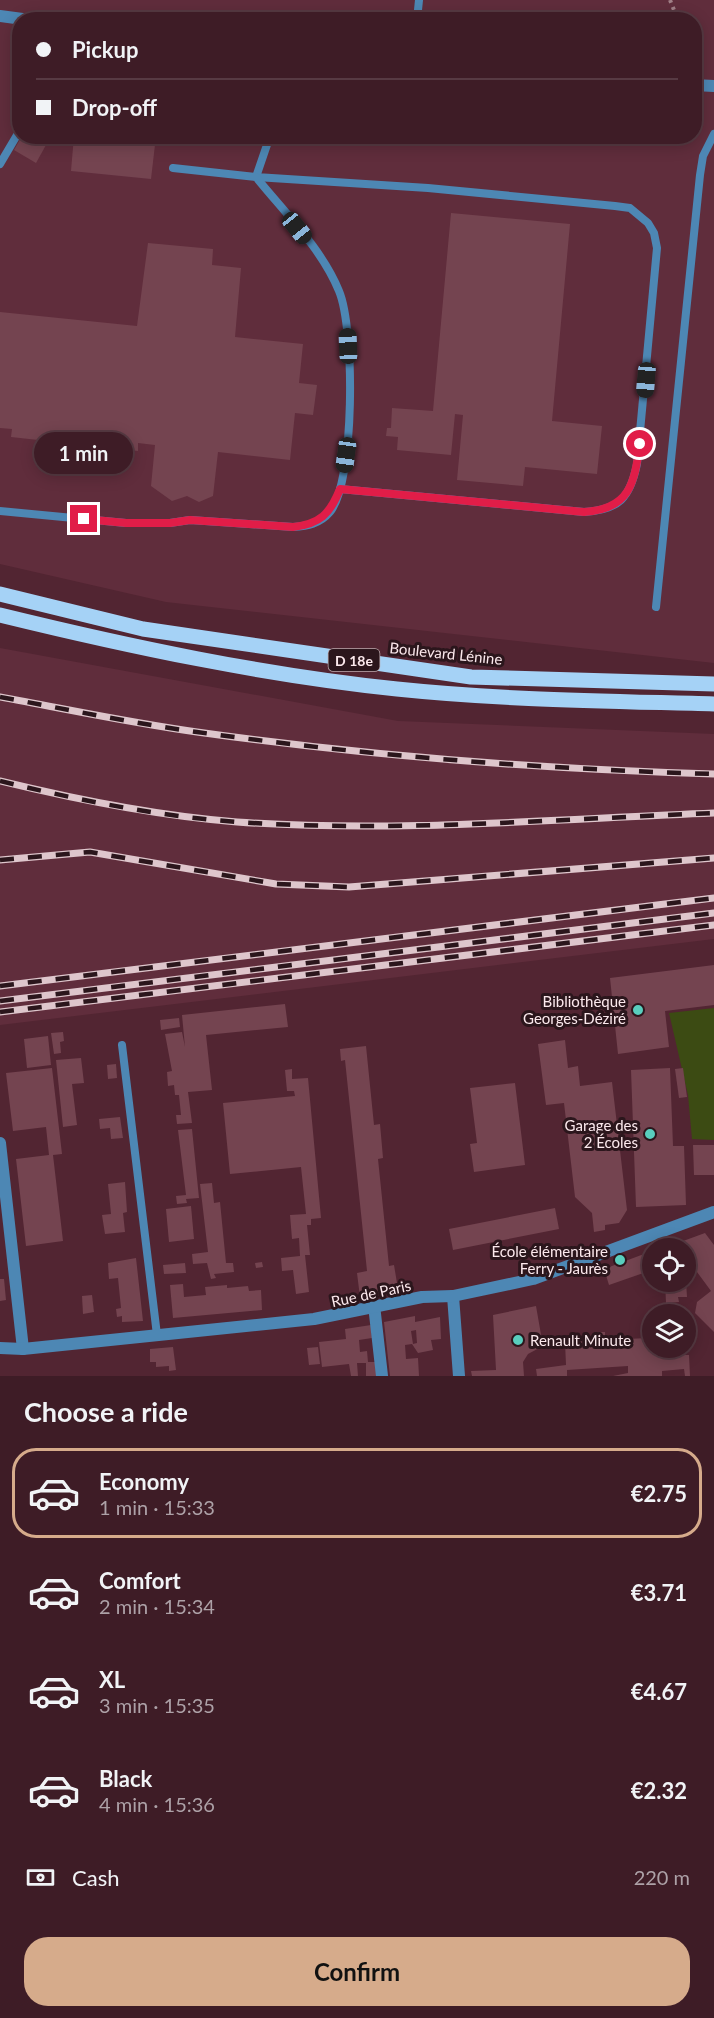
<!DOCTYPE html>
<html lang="en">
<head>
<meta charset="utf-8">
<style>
	:root { --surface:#3e1c26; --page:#45252e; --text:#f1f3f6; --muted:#ada1a7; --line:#573a43; --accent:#d6ab8b }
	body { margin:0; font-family:Lato,sans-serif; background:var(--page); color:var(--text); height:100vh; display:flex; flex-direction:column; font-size:22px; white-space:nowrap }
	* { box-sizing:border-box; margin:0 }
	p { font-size:20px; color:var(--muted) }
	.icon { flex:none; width:33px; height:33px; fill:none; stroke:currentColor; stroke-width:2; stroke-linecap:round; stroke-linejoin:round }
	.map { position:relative; height:1376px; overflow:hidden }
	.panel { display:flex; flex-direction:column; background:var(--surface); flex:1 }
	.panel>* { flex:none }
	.banner { position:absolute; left:12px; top:12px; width:690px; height:132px; border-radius:24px; box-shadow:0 3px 15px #0003,0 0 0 2px var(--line); display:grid; align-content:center; height:132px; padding:0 24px; background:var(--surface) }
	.fabs { position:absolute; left:642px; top:1238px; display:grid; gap:12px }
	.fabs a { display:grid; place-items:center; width:54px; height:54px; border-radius:50%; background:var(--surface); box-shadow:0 3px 15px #0003,0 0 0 2px var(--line); font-size:30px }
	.end { position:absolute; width:27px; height:27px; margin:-14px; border:8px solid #e11d48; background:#fff; box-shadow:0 0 0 3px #fff }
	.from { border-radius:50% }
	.bubble { position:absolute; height:42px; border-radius:21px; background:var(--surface); box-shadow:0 3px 15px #0003,0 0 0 2px var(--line); font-size:20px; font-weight:700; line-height:42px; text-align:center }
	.car { position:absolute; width:18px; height:36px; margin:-18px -9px; border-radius:8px; box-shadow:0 0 4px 2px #0007; background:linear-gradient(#222 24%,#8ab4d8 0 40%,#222 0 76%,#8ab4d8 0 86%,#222 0) }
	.banner b { display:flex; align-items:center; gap:21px; height:57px; font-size:22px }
	.banner b+b { border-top:2px solid var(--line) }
	.banner i { width:15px; height:15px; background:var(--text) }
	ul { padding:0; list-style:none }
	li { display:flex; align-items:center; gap:18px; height:90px; margin:0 12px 9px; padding:0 12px; border:3px solid transparent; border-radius:24px }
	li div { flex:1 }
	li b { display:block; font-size:22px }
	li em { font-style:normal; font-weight:700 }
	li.on { border-color:var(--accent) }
	li>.icon { width:54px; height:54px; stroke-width:1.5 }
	h2 { padding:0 24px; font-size:27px; line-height:72px }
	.pay { display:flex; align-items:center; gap:15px; height:66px; padding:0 24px; font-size:22px }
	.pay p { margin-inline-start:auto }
	.button { display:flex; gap:12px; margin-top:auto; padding:12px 24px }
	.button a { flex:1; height:69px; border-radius:24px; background:var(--accent); color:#111; font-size:24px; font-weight:700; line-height:69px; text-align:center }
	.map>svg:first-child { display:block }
	.built { fill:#602d3c; fill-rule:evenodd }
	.green { fill:#3c4b13 }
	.water { fill:#653993 }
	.building { fill:#744450; fill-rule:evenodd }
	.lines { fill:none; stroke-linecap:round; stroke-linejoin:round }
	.path { stroke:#a18088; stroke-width:4; stroke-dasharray:3 4.5; stroke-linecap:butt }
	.service { stroke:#4d87b4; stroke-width:8 }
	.minor { stroke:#4d87b4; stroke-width:12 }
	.tertiary { stroke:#4d87b4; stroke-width:12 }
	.primary { stroke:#a5d2f6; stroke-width:15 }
	.rail-casing { stroke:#dec6cc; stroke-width:7 }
	.rail { stroke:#2b161c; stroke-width:4.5; stroke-dasharray:14; stroke-linecap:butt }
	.route { stroke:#e11d48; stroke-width:8 }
	.poi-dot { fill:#59cebe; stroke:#2b161c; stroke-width:2 }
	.labels { text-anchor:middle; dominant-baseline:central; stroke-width:6; stroke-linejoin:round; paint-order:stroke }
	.shield { fill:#2b161c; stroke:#bdaaae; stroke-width:1.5 }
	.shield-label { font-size:14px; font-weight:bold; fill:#fce9ed }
	.street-label { font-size:15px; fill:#fce9ed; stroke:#2b161c }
	.poi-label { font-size:15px; fill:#fce9ed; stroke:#2b161c; text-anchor:end }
</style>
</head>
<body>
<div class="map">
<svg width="714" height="1376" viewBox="0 0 714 1376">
	<rect width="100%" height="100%" fill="#522532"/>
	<g class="built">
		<path d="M0,0H714V663L166,602L0,564ZM20,20H694V136H20Z"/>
		<polygon points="0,648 398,721 714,734 714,939 0,1025"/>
	</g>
	<polygon class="green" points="714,1008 714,1140 692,1139 688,1095 669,1013"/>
	<polygon class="water" points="586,137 655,136 655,137 646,142"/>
	<g class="building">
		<polygon points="22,136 51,136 36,163 14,150"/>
		<polygon points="74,136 156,136 151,179 71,171"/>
		<polygon points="451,213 570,224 552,421 602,426 597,474 525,467 523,486 457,480 463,415 455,414 451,455 397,450 398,437 386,436 387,428 391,428 392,408 433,411"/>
		<polygon points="148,243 213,249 212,265 241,268 235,337 303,344 299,383 317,385 313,415 295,413 290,460 218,452 213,496 199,502 187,496 172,501 151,486 155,445 138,443 138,451 11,437 12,429 0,428 0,312 137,326"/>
		<polygon points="714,965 714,1005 665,1011 669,1047 618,1054 610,978"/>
		<polygon points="285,1004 288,1027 206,1035 212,1090 188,1092 192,1123 177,1124 176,1115 181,1115 179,1095 175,1095 174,1085 168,1086 167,1072 172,1071 165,1034 182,1032 185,1047 182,1015"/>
		<polygon points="179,1018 180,1027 161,1030 160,1020"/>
		<polygon points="63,1032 64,1041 60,1042 61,1053 54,1054 51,1033"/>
		<polygon points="48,1036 51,1065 27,1068 24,1039"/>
		<polygon points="565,1040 568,1068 578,1066 580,1086 612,1082 627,1210 619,1223 605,1225 605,1230 594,1232 592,1213 575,1197 564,1103 546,1105 538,1044"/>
		<polygon points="366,1046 374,1125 380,1124 383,1158 378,1159 389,1266 394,1265 398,1289 360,1297 357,1273 367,1271 345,1060 341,1061 340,1049"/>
		<polygon points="81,1058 84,1083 72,1084 77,1125 63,1127 56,1060"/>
		<polygon points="116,1064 117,1078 108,1079 107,1065"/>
		<polygon points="52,1068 62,1154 53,1155 63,1241 26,1246 16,1159 49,1155 46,1127 13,1131 6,1073"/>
		<polygon points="670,1068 673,1146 684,1146 686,1205 636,1207 631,1070"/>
		<polygon points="683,1068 687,1097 679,1098 675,1069"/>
		<polygon points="292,1069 292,1079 308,1078 321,1218 311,1219 311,1225 307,1225 310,1255 305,1255 309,1292 296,1294 293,1270 282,1271 281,1258 300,1256 299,1238 292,1239 290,1215 306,1214 301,1167 230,1174 223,1103 295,1096 294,1091 287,1091 285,1070"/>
		<polygon points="515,1083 525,1165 474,1172 470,1144 477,1143 470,1088"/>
		<polygon points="120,1117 123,1138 111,1139 110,1128 100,1129 99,1119"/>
		<polygon points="192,1129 199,1198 186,1199 187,1203 177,1204 176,1196 186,1195 178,1130"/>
		<polygon points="693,1145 714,1145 714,1175 694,1175"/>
		<polygon points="125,1182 127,1212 123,1213 125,1232 105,1234 102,1215 111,1214 108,1184"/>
		<polygon points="212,1183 214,1203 220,1202 226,1263 233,1263 234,1272 214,1274 216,1278 211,1279 207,1263 193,1264 192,1254 208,1252 200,1184"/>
		<polygon points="191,1206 194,1239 169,1242 166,1209"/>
		<polygon points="555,1208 559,1229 453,1250 449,1229"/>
		<polygon points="705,1233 714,1245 714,1332 695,1313 697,1302 711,1291 686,1257 686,1248 664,1248"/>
		<polygon points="652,1251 652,1270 609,1285 604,1269"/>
		<polygon points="136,1258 143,1321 122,1322 122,1316 117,1317 116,1309 121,1308 118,1278 109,1279 108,1263"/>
		<polygon points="262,1262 263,1267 256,1268 255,1263"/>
		<polygon points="185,1263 186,1273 164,1274 163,1265"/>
		<polygon points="0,1279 4,1279 6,1300 0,1301"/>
		<polygon points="665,1281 686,1281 687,1297 678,1297 679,1302 666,1303"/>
		<polygon points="183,1284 184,1297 206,1295 205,1287 227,1285 227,1288 248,1286 249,1291 261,1290 262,1310 173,1318 170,1285"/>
		<polygon points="92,1295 94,1312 83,1314 82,1296"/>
		<polygon points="536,1306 543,1346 528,1354 523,1362 524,1376 472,1376 471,1371 496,1370 493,1315"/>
		<path d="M415,1316V1322L440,1317L441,1339L431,1340L433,1350L418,1353L412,1344L405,1345L406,1359L418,1358L419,1376H390L384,1322ZM416,1330L417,1343L413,1344L411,1331Z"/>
		<polygon points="371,1325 372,1338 359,1340 360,1352 367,1351 368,1362 375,1362 377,1376 366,1376 366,1363 357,1363 358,1376 351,1376 349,1364 322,1367 319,1342 346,1339 345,1329"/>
		<polygon points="597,1332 605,1332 605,1336 626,1335 627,1339 648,1338 648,1332 652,1332 652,1347 682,1347 683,1355 689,1355 690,1376 685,1376 684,1369 662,1371 662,1376 613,1376 628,1373 628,1366 567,1370 567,1376 537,1376 536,1369 566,1365 565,1342 598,1337"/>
		<polygon points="173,1347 176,1370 169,1371 169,1366 156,1367 156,1362 150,1362 150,1349"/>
		<polygon points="318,1347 320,1364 309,1365 307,1348"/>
	</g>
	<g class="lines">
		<polyline class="path" points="670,0 678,20"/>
		<g class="service">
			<polyline points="417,20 419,0"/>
			<path d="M270,136L256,177L428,188L615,206L630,208L648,223L654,233L657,248L637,464C630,498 619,510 584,512L340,489"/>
			<polyline points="0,164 20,130"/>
			<path d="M0,511L126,523H170L190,520L293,527C307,526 320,524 330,512C355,481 355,329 339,291C322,249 285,213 256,177L173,168"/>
			<polyline points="656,607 700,175 703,156 714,134"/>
			<polyline points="122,1045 157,1335"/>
		</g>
		<g class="minor">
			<polyline points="0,16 30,20"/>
			<polyline points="694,85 714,86"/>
			<polyline points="0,1143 23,1349"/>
			<polyline points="453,1296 459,1376"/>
			<polyline points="374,1305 382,1376"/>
		</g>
		<polyline class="tertiary" points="0,1348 23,1349 314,1319 422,1297 453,1296 533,1279 714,1212"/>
		<g class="primary">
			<polyline points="0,594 143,629 471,677 714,684"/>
			<path d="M0,615C131,647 263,675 397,689C502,700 608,701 714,704"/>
		</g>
		<defs>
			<g id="rail">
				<path d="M0,697C66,709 131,723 197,732C368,756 542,769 714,774"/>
				<path d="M0,781C78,800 157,816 237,822C395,833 556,819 714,813"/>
				<polyline points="0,860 90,852 276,884 349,887 714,858"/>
				<polyline points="0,986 714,898"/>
				<polyline points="0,1001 714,913"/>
				<polyline points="0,1012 714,925"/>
			</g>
		</defs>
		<use href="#rail" class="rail-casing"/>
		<use href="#rail" class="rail"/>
	</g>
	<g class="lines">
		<path class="route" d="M84,519L126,523H170L190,520L293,527C320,524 330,514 340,489L584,512C630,509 634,484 640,444"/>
	</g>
	<g class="poi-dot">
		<circle cx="638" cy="1010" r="6"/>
		<circle cx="650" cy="1134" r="6"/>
		<circle cx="620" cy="1260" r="6"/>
		<circle cx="518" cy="1340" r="6"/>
	</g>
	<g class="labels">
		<rect class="shield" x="328.5" y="649" width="51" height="22" rx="4.5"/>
		<g class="shield-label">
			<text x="354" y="660">D 18e</text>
		</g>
		<g class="street-label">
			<text transform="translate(446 653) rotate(6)">Boulevard Lénine</text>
			<text transform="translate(371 1293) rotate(-12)">Rue de Paris</text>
		</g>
		<g class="poi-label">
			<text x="626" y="1001">Bibliothèque<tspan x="626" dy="17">Georges-Déziré</tspan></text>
			<text x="638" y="1125">Garage des<tspan x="638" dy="17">2 Écoles</tspan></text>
			<text x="608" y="1251">École élémentaire<tspan x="608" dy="17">Ferry - Jaurès</tspan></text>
			<text x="530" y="1340" text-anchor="start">Renault Minute</text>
		</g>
	</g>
</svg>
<div class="fabs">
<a><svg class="icon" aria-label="locate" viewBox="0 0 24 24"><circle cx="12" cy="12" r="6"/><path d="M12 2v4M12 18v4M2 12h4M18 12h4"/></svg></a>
<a><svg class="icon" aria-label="layers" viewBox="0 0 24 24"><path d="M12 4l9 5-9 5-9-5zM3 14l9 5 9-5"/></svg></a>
</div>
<i class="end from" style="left:640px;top:444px"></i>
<i class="end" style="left:84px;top:519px"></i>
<div class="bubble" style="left:34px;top:432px;width:99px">1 min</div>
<i class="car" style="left:297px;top:228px;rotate:141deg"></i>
<i class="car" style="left:348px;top:346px;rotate:358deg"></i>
<i class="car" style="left:646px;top:380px;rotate:185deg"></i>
<i class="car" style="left:346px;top:455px;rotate:188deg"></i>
<div class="banner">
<b><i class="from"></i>Pickup</b>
<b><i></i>Drop-off</b>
</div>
</div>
<section class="panel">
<h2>Choose a ride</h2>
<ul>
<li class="on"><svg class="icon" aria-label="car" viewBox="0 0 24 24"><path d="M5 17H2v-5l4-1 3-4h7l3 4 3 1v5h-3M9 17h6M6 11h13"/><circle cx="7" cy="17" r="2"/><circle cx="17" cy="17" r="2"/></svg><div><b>Economy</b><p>1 min · 15:33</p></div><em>€2.75</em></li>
<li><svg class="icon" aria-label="car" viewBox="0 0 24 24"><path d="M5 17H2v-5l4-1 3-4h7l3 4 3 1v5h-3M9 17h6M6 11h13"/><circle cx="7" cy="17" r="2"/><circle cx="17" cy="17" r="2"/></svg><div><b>Comfort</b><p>2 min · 15:34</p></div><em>€3.71</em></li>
<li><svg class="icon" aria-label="car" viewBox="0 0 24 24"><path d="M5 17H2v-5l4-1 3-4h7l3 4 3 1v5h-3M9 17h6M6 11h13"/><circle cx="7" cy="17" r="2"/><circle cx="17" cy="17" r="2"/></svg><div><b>XL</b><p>3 min · 15:35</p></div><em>€4.67</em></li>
<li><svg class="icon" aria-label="car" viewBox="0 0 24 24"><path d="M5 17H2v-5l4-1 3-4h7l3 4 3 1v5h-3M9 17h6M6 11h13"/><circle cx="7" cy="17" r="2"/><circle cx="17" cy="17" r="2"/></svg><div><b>Black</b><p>4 min · 15:36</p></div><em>€2.32</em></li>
</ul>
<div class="pay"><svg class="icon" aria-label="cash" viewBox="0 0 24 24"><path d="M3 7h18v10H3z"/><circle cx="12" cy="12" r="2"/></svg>Cash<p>220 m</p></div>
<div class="button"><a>Confirm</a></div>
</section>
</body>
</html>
